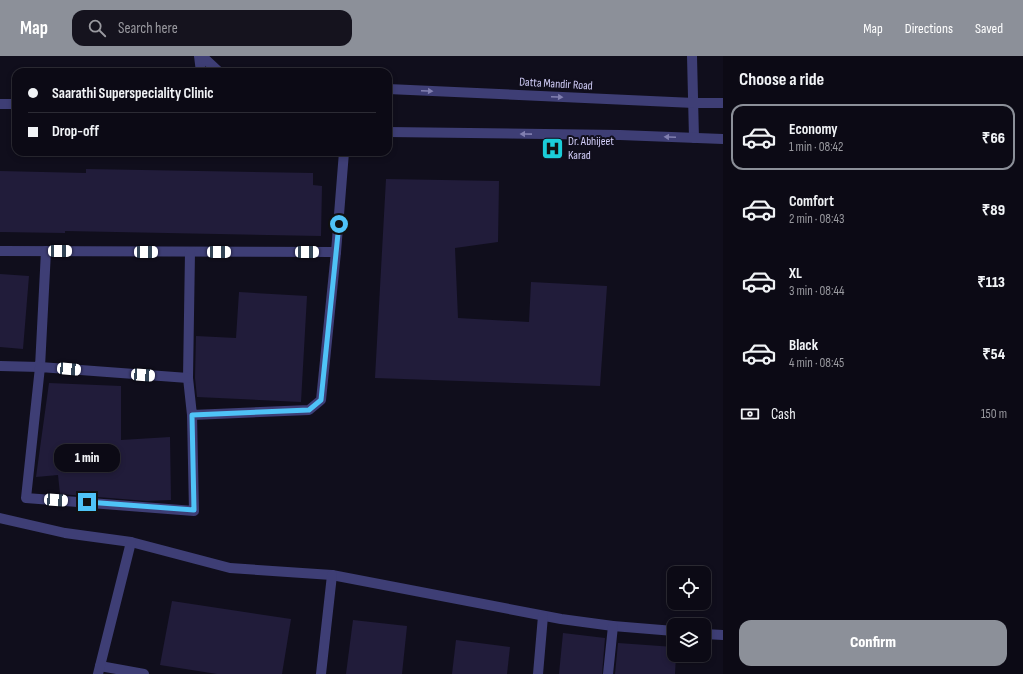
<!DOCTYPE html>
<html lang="en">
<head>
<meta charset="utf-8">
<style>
	:root { --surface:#0c0a15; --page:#15131e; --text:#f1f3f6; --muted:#9a9aa0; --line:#2c2b34; --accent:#8c9099 }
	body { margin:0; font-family:"Sofia Sans Condensed",sans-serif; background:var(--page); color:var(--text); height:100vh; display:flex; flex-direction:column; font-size:15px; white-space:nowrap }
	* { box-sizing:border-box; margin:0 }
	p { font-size:13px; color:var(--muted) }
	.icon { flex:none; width:22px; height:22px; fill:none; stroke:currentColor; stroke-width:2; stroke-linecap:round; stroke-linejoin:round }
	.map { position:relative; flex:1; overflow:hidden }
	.details { display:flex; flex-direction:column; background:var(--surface); width:300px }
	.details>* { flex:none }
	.top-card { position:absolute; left:12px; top:12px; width:380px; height:88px; border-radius:12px; box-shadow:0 2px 6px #0003,0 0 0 1px var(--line); display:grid; align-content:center; height:88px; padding:0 16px; background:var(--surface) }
	.buttons { position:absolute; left:667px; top:510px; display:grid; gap:8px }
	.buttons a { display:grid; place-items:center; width:44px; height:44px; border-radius:8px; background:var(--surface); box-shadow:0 2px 6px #0003,0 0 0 1px var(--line); font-size:20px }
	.end { position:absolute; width:18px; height:18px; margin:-9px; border:5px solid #4fc3f7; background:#111; box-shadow:0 0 0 2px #111 }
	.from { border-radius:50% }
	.bubble { position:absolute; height:28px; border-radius:12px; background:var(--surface); box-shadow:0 2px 6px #0003,0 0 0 1px var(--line); font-size:13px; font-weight:800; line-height:28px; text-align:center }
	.car { position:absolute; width:12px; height:24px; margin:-12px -6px; border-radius:5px; box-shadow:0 0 3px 1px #0007; background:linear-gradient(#fff 24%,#345 0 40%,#fff 0 76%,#345 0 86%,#fff 0) }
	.top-card b { display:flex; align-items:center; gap:14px; height:38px; font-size:15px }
	.top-card b+b { border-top:1px solid var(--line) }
	.top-card i { width:10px; height:10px; background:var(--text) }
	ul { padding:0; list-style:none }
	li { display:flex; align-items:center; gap:12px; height:66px; margin:0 8px 6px; padding:0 8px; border:2px solid transparent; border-radius:12px }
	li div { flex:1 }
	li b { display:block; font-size:15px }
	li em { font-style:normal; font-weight:800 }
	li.selected { border-color:var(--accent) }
	li>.icon { width:36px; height:36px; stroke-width:1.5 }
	h2 { padding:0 16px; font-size:18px; line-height:48px }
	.pay { display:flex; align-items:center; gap:10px; height:44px; padding:0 16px; font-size:15px }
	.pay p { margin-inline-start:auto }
	.cta { display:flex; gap:8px; margin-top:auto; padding:8px 16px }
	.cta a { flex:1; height:46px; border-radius:12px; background:var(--accent); color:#fff; font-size:16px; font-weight:800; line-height:46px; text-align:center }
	header { display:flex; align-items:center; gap:24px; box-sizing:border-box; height:56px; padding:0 20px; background:var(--accent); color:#fff }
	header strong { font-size:19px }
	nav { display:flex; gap:22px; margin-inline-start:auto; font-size:14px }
	.search { width:280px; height:36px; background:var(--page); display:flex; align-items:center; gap:10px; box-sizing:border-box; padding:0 14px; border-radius:12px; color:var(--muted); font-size:15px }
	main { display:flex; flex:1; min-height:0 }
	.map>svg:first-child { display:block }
	.building { fill:#211c3a }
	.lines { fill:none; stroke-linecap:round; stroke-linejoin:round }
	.minor { stroke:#3e3e75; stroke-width:10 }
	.tertiary { stroke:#3e3e75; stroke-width:10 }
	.oneway { fill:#817fb0 }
	.route { stroke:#4fc3f7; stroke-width:5 }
	.labels { text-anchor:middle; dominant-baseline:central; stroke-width:4; stroke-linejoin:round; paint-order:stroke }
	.street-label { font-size:12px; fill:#d2cef9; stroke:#100e1c }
	.poi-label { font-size:12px; fill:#d2cef9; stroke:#100e1c; text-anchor:start }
</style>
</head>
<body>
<header>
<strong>Map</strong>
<div class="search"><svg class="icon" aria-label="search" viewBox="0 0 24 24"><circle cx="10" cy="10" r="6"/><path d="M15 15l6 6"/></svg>Search here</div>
<nav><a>Map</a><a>Directions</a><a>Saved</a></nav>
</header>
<main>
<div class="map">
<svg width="723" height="618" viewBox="0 0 723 618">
	<rect width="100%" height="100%" fill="#100e1c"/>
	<g class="building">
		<polygon points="86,113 313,117 313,129 322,130 321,180 65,175 65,177 0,176 0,115 86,117"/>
		<polygon points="386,123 499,125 498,186 455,192 458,262 529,266 531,226 607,230 600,330 375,322"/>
		<polygon points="0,218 29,220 23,293 0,291"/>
		<polygon points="239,236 307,240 301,346 197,341 195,322 196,280 236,282"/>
		<polygon points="49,327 121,330 121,384 170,381 171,444 147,445 60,438 58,419 36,421"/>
		<polygon points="172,545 291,563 282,618 217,618 160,609"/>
		<polygon points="353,564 407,570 402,618 346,618"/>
		<polygon points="563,577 605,582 602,618 559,618"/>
		<polygon points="456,584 510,591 507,618 452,618"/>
		<polygon points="618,587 674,591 674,599 676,599 675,618 615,618"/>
	</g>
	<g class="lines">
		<g class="minor">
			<polyline points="692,0 694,82"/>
			<polyline points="0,48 16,48"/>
			<polyline points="0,195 336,196 344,96"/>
			<polyline points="190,196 188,322 192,359 309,354 321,344 336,196"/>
			<polyline points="0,310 40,311 46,195"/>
			<polyline points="188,322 40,311 26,442 194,455 192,359"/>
			<polyline points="0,462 65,477 131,486 230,512 332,519 561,563 613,570 674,575"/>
			<polyline points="704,578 723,579"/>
			<polyline points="100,610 144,618"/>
			<polyline points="98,618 131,486"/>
			<polyline points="321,618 332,519"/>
			<polyline points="538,618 543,560"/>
			<polyline points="608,618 613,570"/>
		</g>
		<g class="tertiary">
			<polyline points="199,0 201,16"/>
			<polyline points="202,0 219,16"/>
			<polyline points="388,33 694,47 723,47"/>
			<polyline points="388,76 620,79 723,83"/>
		</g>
	</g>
	<defs><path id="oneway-solid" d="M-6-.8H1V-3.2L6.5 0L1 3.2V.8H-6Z"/></defs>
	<g class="oneway">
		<use href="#oneway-solid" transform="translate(427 35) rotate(3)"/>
		<use href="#oneway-solid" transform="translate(557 41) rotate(3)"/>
		<use href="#oneway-solid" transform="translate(526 78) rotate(-179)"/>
		<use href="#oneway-solid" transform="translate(670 81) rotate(-178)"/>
	</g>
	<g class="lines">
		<polyline class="route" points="87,446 194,454 192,359 309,354 321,344 339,168"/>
	</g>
	<defs>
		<symbol id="hospital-square" viewBox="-11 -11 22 22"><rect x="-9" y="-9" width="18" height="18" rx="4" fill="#1bcdd8" stroke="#100e1c"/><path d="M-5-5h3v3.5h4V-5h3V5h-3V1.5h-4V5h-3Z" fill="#111"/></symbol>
	</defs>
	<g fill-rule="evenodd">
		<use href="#hospital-square" x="540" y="80" width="25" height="25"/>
	</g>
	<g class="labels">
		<g class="street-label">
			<text transform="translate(556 28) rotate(3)">Datta Mandir Road</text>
		</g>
		<g class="poi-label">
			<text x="568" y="85">Dr. Abhijeet<tspan x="568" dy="14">Karad</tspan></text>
		</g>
	</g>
</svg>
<div class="buttons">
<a><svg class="icon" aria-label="locate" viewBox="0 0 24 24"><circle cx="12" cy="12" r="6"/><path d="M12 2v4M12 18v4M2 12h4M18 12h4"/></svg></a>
<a><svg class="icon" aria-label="layers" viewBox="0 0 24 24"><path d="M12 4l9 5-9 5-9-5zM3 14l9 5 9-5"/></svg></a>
</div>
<i class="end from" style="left:339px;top:168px"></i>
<i class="end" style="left:87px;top:446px"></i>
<div class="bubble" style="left:54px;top:388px;width:66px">1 min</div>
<i class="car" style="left:60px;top:195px;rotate:90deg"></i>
<i class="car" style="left:146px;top:196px;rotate:90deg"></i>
<i class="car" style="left:219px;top:196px;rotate:90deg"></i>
<i class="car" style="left:307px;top:196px;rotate:90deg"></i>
<i class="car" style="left:69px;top:313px;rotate:95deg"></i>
<i class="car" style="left:143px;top:319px;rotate:94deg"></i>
<i class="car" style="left:56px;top:444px;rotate:94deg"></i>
<div class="top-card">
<b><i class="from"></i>Saarathi Superspeciality Clinic</b>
<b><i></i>Drop-off</b>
</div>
</div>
<section class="details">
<h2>Choose a ride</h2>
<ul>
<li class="selected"><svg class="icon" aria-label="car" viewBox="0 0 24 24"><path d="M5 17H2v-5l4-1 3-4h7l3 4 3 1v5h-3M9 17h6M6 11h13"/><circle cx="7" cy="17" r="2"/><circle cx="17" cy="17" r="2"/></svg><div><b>Economy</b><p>1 min · 08:42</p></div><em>₹66</em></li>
<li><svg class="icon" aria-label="car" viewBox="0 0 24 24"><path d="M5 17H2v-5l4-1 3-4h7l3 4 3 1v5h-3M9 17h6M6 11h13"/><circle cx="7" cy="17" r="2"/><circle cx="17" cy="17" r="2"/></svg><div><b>Comfort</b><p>2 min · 08:43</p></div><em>₹89</em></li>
<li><svg class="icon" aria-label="car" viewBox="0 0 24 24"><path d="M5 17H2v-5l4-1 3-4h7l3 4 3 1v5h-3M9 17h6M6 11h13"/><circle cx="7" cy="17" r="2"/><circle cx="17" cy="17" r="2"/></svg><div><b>XL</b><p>3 min · 08:44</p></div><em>₹113</em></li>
<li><svg class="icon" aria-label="car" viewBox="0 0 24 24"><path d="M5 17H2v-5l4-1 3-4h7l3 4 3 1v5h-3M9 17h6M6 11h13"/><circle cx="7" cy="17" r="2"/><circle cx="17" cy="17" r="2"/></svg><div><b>Black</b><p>4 min · 08:45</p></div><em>₹54</em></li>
</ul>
<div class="pay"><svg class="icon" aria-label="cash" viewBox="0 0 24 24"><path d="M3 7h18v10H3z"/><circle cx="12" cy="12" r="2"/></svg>Cash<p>150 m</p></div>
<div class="cta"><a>Confirm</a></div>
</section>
</main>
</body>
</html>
